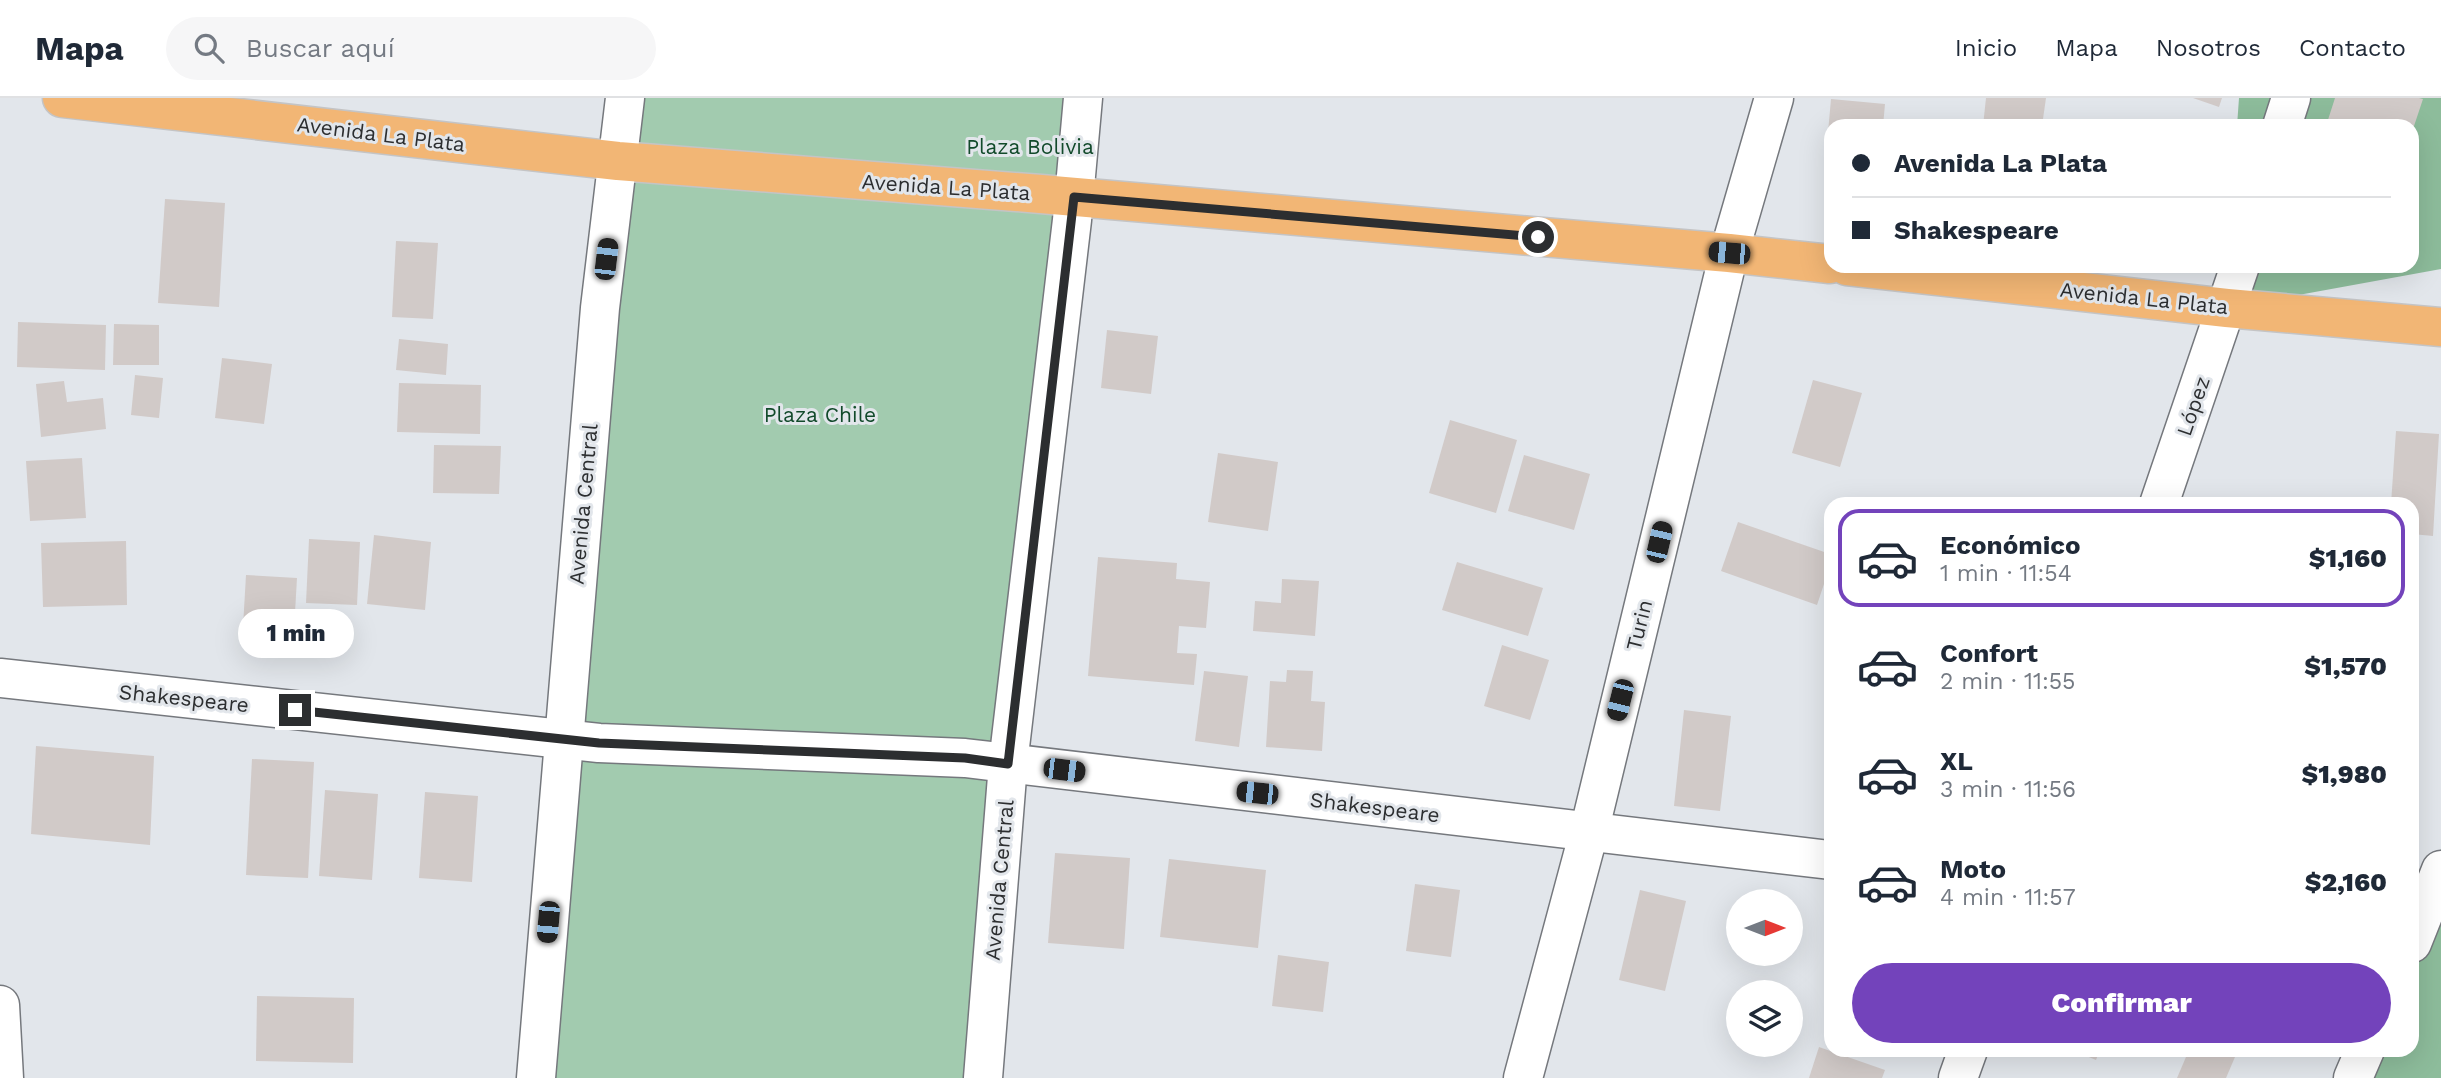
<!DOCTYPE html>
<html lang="es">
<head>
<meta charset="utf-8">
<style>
	:root { --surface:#fff; --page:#f6f6f7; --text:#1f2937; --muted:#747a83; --line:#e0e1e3; --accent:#7343bb }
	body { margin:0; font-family:"Work Sans",sans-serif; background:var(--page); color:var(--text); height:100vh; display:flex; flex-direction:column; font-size:26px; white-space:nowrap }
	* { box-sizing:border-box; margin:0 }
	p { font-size:23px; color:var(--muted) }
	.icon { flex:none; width:38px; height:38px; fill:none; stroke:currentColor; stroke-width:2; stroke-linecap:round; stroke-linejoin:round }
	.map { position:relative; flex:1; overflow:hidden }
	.drawer { position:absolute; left:1824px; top:399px; width:595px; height:560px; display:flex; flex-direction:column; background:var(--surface); border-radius:21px; box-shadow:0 7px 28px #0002 }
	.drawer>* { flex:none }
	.banner { position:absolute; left:1824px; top:21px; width:595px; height:154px; border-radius:21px; box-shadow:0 7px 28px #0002; display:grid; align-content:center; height:154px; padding:0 28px; background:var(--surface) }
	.needle { width:46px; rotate:90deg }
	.fabs { position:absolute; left:1726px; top:791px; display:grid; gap:14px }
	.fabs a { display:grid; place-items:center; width:77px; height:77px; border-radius:50%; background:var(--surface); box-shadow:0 7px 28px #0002; font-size:35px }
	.end { position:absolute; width:32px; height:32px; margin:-16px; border:9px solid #2c2e30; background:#fff; box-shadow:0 0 0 4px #fff }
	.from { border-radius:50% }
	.bubble { position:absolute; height:49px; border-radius:24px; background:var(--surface); box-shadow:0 7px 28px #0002; font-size:23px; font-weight:800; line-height:49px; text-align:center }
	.car { position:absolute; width:21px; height:42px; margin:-21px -10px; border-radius:9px; box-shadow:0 0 5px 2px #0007; background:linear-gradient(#222 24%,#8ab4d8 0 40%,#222 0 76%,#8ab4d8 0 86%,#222 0) }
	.banner b { display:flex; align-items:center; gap:24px; height:66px; font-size:26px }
	.banner b+b { border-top:2px solid var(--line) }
	.banner i { width:18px; height:18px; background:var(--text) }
	ul { padding:12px 0 0; list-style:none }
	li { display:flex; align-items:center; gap:21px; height:98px; margin:0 14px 10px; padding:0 14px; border:4px solid transparent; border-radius:21px }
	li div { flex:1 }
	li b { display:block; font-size:26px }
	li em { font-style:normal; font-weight:800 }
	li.current { border-color:var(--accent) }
	li>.icon { width:63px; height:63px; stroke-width:1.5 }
	.primary-button { display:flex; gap:14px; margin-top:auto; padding:14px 28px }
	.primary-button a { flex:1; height:80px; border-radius:42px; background:var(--accent); color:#fff; font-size:28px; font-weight:800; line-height:80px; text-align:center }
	header { display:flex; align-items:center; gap:42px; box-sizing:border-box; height:98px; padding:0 35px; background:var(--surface); border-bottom:2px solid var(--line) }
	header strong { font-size:33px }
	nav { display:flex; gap:38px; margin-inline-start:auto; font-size:24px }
	.search { width:490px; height:63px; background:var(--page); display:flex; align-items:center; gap:18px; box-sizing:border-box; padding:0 24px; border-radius:38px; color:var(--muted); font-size:26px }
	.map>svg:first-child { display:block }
	.green { fill:#a2cbaf }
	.forest { fill:#8dbc9b }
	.building { fill:#d1cac8 }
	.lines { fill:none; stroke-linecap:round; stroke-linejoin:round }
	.minor-casing { stroke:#75787d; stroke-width:41 }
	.major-casing { stroke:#c4c4c5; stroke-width:41 }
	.minor { stroke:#fff; stroke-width:38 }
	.major { stroke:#f2b675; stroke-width:38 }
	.route { stroke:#2c2e30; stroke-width:9 }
	.labels { text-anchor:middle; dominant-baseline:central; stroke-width:6; stroke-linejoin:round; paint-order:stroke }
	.street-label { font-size:21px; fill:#2c2e30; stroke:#e2e6eb }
	.park-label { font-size:21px; fill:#124a2b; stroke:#e2e6eb }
</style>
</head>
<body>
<header>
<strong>Mapa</strong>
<div class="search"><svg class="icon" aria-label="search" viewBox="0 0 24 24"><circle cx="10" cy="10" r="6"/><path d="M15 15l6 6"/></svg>Buscar aquí</div>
<nav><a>Inicio</a><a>Mapa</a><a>Nosotros</a><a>Contacto</a></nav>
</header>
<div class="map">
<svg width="2441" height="980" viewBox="0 0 2441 980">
	<rect width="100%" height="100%" fill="#e2e6eb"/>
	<polygon class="green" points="625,0 1084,0 987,980 539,980"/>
	<g class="forest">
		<polygon points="2239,0 2441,0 2441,171 2227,210 2230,168 2412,168 2412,28 2237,28"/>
		<polygon points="2441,751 2441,980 2346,980 2358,952 2412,952 2412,822"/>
	</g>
	<g class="building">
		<polygon points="1986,0 2046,0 2042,28 1983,28"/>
		<polygon points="2193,0 2222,0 2219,9"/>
		<polygon points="2335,0 2419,0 2423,1 2412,34 2412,28 2326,28"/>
		<polygon points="1831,1 1885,6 1883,28 1830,28 1830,79 1824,79"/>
		<polygon points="165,101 225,105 219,209 158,205"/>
		<polygon points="396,143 438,145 433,221 392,219"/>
		<polygon points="18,224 106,227 105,272 17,269"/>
		<polygon points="114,226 159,227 159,267 113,267"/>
		<polygon points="1107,232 1158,238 1151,296 1101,290"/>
		<polygon points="399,241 448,246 446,277 396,272"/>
		<polygon points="222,260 272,266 264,326 215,320"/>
		<polygon points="135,277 163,280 159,320 131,317"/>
		<polygon points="1813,282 1862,295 1840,369 1792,355"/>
		<polygon points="64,283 67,304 103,300 106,331 41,339 36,286"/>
		<polygon points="399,285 481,287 480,336 397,334"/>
		<polygon points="1450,322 1517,342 1496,415 1429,395"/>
		<polygon points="2396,333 2439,336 2433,438 2412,436 2412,406 2391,406"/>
		<polygon points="434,347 501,348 499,396 433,395"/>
		<polygon points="1218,355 1278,364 1268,433 1208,424"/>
		<polygon points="1524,357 1590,376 1574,432 1508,413"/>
		<polygon points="82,360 86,420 30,423 26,363"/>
		<polygon points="1738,424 1830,456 1830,468 1817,507 1721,473"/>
		<polygon points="374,437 431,444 425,512 367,506"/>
		<polygon points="309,441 360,444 357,507 306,505"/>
		<polygon points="126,443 127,507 43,509 41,445"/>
		<polygon points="1098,459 1177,465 1176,481 1210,484 1206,530 1179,528 1177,555 1197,556 1194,587 1088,578"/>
		<polygon points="1457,464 1543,490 1528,538 1442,512"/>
		<polygon points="246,477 297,480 293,549 242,546"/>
		<polygon points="1282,481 1319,483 1315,538 1253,533 1255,503 1281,505"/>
		<polygon points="1502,547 1549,562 1530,622 1484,608"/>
		<polygon points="1287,572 1313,573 1311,603 1325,604 1322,653 1266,649 1270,583 1286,584"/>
		<polygon points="1204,573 1248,578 1239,649 1195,643"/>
		<polygon points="1684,612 1731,618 1720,713 1674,708"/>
		<polygon points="36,648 154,658 150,747 31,736"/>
		<polygon points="252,661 314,664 308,780 246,777"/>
		<polygon points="325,692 378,696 372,782 319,778"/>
		<polygon points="425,694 478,698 472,784 419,780"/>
		<polygon points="1055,755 1130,760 1124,851 1048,845"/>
		<polygon points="1169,761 1266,772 1258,850 1160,839"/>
		<polygon points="1415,786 1460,792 1451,859 1406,853"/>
		<polygon points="1640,792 1686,803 1665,893 1619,882"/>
		<polygon points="1278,857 1329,864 1323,914 1272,908"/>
		<polygon points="257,898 354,900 353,965 256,963"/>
		<polygon points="1819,949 1885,972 1882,980 1809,980"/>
		<polygon points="2072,952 2100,952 2096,962"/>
		<polygon points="2189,952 2238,952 2226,980 2177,980"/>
	</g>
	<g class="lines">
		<defs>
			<g id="minor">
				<polyline points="2282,28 2291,0"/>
				<polyline points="2159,406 2240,168"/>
				<polyline points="0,580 599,645 965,660 1830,762"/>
				<polyline points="2412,845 2441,772"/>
				<polyline points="0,907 4,980"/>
				<polyline points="536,980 600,210 625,0"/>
				<polyline points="983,980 1008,666 1072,122 1083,0"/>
				<polyline points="1523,980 1589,734 1729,155 1774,0"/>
				<polyline points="1958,980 1968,952"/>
				<polyline points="2353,980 2365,952"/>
			</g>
			<g id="major">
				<polyline points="62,0 618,63 1041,96 1729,155 1830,166"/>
				<polyline points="1847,168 2227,210 2441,229"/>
			</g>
		</defs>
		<use href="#minor" class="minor-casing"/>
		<use href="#major" class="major-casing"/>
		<use href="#minor" class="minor"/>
		<use href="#major" class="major"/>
	</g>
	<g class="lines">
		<polyline class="route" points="295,612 599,645 965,660 1008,666 1074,99 1538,139"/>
	</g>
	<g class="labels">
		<g class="street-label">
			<text transform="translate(381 36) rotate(7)">Avenida La Plata</text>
			<text transform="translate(946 89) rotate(4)">Avenida La Plata</text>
			<text transform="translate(2144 200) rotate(6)">Avenida La Plata</text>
			<text transform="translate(2193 308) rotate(-71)">López</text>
			<text transform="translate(583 406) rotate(-85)">Avenida Central</text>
			<text transform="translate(1639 527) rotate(-76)">Turin</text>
			<text transform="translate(184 600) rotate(6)">Shakespeare</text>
			<text transform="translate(1375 709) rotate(7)">Shakespeare</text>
			<text transform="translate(999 782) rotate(-85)">Avenida Central</text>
		</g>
		<g class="park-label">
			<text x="1030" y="48">Plaza Bolivia</text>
			<text x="820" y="316">Plaza Chile</text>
		</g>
	</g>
</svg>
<div class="fabs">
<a><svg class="needle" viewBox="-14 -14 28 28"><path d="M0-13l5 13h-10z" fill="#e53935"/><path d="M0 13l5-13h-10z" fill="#747a83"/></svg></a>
<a><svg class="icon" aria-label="layers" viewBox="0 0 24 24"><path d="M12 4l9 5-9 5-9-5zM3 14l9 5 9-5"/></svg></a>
</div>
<i class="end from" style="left:1538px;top:139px"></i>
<i class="end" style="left:295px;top:612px"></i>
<div class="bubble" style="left:238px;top:511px;width:116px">1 min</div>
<i class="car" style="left:1729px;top:155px;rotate:275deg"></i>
<i class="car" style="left:606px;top:161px;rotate:7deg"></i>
<i class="car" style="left:1659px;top:444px;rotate:13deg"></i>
<i class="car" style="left:1620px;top:602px;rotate:194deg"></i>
<i class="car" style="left:1064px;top:672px;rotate:97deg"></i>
<i class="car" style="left:1257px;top:695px;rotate:276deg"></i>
<i class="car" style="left:548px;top:824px;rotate:185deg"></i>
<div class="banner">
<b><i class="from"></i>Avenida La Plata</b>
<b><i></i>Shakespeare</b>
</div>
<section class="drawer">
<ul>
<li class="current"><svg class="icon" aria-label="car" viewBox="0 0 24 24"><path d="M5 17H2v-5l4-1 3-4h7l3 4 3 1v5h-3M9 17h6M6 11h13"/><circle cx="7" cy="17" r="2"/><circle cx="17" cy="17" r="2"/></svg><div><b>Económico</b><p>1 min · 11:54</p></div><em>$1,160</em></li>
<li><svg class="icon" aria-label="car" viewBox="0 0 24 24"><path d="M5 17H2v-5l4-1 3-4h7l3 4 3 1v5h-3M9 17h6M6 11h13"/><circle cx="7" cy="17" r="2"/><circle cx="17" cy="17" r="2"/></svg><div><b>Confort</b><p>2 min · 11:55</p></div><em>$1,570</em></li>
<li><svg class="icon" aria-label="car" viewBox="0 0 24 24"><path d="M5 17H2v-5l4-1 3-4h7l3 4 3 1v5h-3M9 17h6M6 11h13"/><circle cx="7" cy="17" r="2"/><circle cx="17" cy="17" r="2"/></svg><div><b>XL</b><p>3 min · 11:56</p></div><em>$1,980</em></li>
<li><svg class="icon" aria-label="car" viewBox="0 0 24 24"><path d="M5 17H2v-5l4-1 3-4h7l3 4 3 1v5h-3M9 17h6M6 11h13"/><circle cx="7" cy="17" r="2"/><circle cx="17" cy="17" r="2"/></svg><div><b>Moto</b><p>4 min · 11:57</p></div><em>$2,160</em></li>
</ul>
<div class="primary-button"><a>Confirmar</a></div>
</section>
</div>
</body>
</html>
